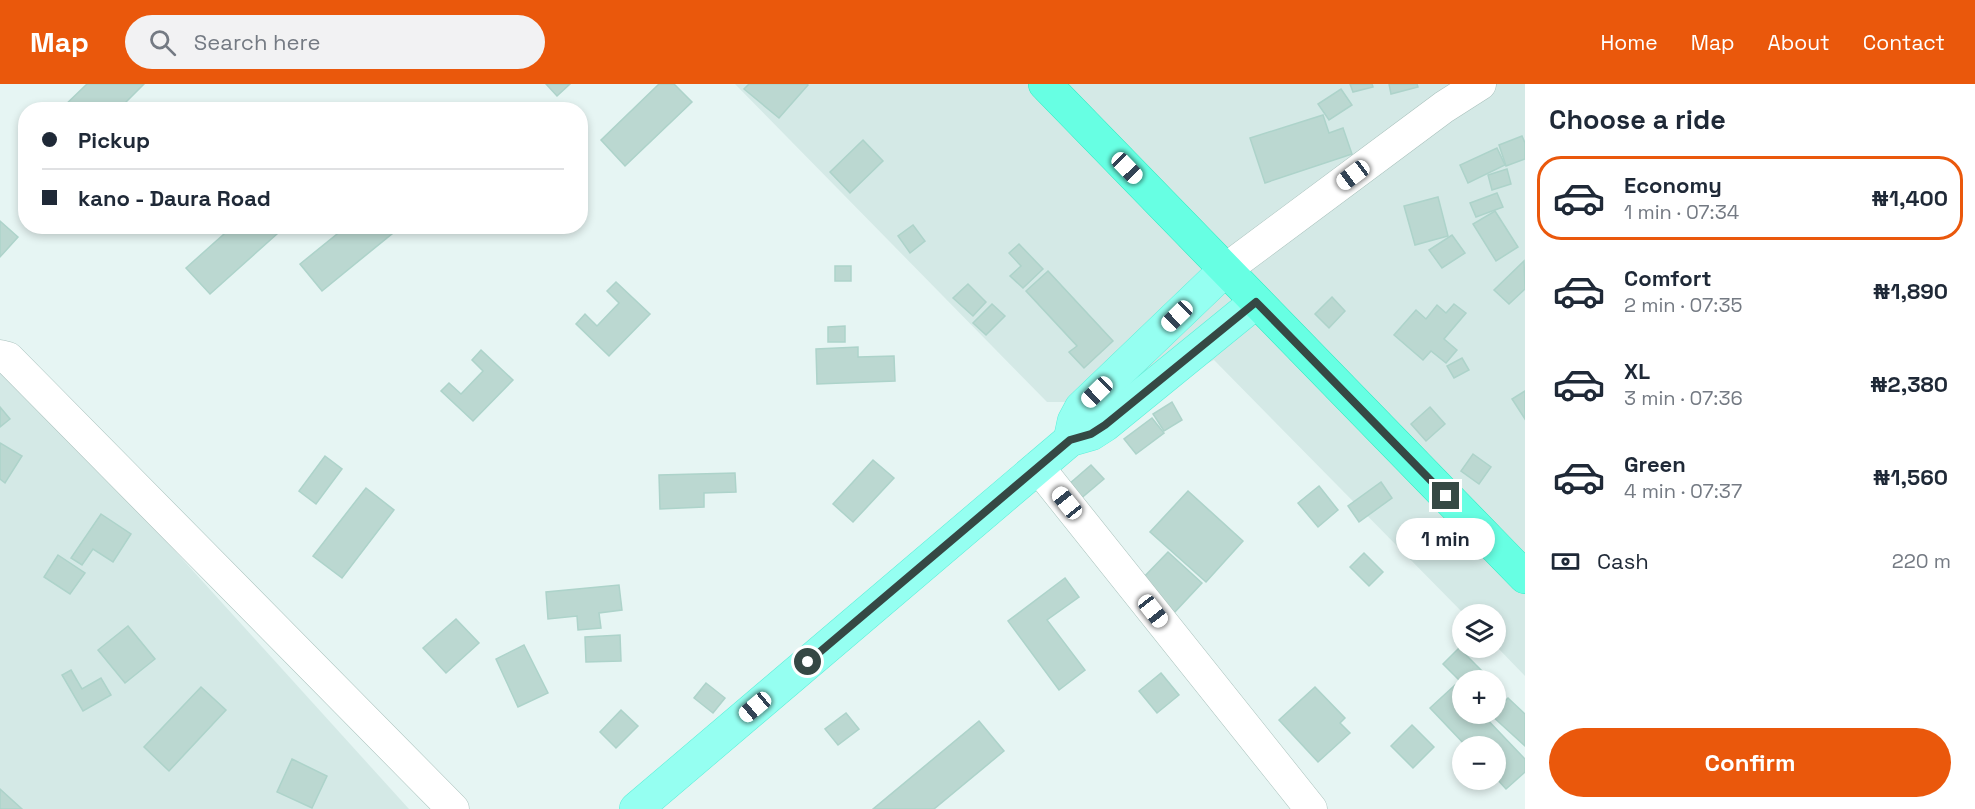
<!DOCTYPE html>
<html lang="en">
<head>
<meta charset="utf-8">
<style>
	:root { --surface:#fff; --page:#f2f2f3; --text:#1f2937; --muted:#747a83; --line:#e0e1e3; --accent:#ea580c }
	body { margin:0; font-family:"Space Grotesk",sans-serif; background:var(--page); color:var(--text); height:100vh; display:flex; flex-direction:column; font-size:22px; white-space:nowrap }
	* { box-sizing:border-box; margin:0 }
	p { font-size:20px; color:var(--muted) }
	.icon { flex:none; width:33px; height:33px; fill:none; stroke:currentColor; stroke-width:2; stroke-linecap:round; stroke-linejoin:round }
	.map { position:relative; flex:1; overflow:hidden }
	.side { display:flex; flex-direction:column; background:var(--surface); width:450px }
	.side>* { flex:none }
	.guide { position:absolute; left:18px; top:18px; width:570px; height:132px; border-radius:24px; box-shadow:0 3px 9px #0003; display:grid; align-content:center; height:132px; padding:0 24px; background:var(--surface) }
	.tools { position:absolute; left:1452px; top:520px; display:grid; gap:12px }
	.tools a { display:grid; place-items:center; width:54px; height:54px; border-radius:50%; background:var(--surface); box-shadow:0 3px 9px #0003; font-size:30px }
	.end { position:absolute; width:27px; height:27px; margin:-14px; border:8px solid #354844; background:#fff; box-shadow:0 0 0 3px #fff }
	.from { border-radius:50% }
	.bubble { position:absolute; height:42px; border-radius:21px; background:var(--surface); box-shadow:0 3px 9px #0003; font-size:20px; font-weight:700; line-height:42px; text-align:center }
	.car { position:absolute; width:18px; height:36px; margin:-18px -9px; border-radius:8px; box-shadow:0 0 4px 2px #0007; background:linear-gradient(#fff 24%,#345 0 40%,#fff 0 76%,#345 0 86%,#fff 0) }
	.guide b { display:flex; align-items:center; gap:21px; height:57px; font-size:22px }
	.guide b+b { border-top:2px solid var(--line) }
	.guide i { width:15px; height:15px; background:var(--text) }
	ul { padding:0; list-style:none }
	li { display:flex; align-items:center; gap:18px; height:84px; margin:0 12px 9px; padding:0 12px; border:3px solid transparent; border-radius:24px }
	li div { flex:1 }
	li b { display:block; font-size:22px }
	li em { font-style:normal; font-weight:700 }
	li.on { border-color:var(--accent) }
	li>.icon { width:54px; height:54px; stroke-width:1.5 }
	h2 { padding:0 24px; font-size:27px; line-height:72px }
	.pay { display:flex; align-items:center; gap:15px; height:66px; padding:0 24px; font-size:22px }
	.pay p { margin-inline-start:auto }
	.cta { display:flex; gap:12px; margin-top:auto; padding:12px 24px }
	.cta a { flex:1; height:69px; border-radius:36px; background:var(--accent); color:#fff; font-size:24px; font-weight:700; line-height:69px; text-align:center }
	header { display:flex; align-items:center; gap:36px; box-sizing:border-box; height:84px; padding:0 30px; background:var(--accent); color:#fff }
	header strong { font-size:28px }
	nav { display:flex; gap:33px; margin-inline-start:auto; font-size:21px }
	.search { width:420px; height:54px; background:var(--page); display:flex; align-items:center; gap:15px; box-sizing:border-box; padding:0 21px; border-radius:33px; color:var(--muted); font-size:22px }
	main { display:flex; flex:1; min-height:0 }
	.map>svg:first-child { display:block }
	.residential { fill:#d4e9e6 }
	.building { fill:#bbd8d1; stroke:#add3ca; stroke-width:1.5 }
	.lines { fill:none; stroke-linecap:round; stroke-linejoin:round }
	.minor-casing { stroke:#a8c1bc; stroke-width:33 }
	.major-casing { stroke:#5befd8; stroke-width:34 }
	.highway-casing { stroke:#2aecc1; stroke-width:34 }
	.minor { stroke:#fff; stroke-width:32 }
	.major { stroke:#95fff1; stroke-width:33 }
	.highway { stroke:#67ffe3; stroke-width:33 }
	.route { stroke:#354844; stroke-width:8 }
</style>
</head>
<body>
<header>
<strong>Map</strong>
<div class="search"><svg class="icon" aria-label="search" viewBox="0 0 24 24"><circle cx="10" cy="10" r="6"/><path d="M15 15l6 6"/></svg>Search here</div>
<nav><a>Home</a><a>Map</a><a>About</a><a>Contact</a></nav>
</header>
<main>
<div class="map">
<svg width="1525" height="725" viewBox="0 0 1525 725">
	<rect width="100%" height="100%" fill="#e6f5f3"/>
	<g class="residential">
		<polygon points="735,0 1525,0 1525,592 1496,562 1496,531 1465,531 1214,276 1131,318 1047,318"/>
		<polygon points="0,274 409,725 0,725"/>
	</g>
	<g class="building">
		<polygon points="87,0 144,0 118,26 60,26"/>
		<polygon points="546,0 570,0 557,12"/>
		<polygon points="659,0 674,0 692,18 625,82 601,56"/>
		<polygon points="749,0 807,0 808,1 779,34 744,5"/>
		<polygon points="1350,0 1372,0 1373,3 1353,8"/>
		<polygon points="1389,0 1417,0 1418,3 1391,10"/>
		<polygon points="1341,5 1352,21 1329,36 1318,20"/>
		<polygon points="1323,31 1329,49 1343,44 1352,70 1265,99 1250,54"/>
		<polygon points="1522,52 1525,59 1525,75 1506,82 1499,61"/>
		<polygon points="863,56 883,77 850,109 830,88"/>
		<polygon points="1497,64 1505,81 1468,99 1460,81"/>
		<polygon points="1507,85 1511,100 1492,106 1488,91"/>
		<polygon points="1497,109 1503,123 1476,133 1470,119"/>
		<polygon points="1438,113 1448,152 1415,161 1404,122"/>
		<polygon points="1495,127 1518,163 1496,177 1473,140"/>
		<polygon points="0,137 18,153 0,173"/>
		<polygon points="913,141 925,157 910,169 898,152"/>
		<polygon points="233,142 270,142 277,150 210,210 186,184"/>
		<polygon points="347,142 388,142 393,149 322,207 300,180"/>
		<polygon points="1452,151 1465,169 1442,184 1429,166"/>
		<polygon points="1019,160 1043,185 1023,204 1010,192 1021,182 1009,169"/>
		<polygon points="1524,177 1525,205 1509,220 1494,206"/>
		<rect x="835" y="182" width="16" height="15"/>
		<polygon points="1048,187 1113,257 1084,284 1069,268 1077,262 1026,207"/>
		<polygon points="616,198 650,230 609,272 576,240 585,230 597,242 619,219 607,207"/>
		<polygon points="968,200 986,218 973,232 953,214"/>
		<polygon points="1332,213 1345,227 1329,244 1315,230"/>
		<polygon points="992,220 1005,232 986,251 973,239"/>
		<polygon points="1454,220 1466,229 1444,255 1457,266 1446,279 1431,267 1423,276 1394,251 1416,226 1426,235 1437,221 1446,229"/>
		<polygon points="845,242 845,258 828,258 828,243"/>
		<polygon points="858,263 858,273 894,272 895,297 817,300 816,265"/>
		<polygon points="481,266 513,296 473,337 441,307 449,299 461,310 483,287 472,276"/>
		<polygon points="1462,274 1469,286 1454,294 1447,282"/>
		<polygon points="1525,307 1525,335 1512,315"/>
		<polygon points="1172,318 1182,336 1164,347 1153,330"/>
		<polygon points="0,323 10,335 0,343"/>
		<polygon points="1430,323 1445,340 1426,357 1411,340"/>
		<polygon points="1152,334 1164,349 1136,370 1124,355"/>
		<polygon points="0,359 22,372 5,399 0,395"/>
		<polygon points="1473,370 1491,383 1479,400 1461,387"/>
		<polygon points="325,372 342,385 316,420 299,407"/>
		<polygon points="873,376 894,394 853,438 833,420"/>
		<polygon points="1091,381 1104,395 1066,427 1054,413"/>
		<polygon points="735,389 736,408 704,409 704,423 660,425 659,391"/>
		<polygon points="1381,398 1392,414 1359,438 1348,422"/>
		<polygon points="1319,402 1338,426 1318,443 1298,419"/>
		<polygon points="366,404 394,426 342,494 313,472"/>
		<polygon points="1188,407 1243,457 1206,498 1150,448"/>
		<polygon points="101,430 131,450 113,478 93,465 82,481 71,474"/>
		<polygon points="1168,468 1202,499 1174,529 1140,497"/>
		<polygon points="1364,469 1383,488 1369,502 1350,483"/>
		<polygon points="58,471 85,489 70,510 44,493"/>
		<polygon points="1065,494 1079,513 1047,536 1085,586 1059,606 1008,537"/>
		<polygon points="619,501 622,526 599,529 601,544 578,546 577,532 548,535 546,508"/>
		<polygon points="456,535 479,559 446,589 423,564"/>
		<polygon points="128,542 155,575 125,599 98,566"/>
		<polygon points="620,551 621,577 586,578 585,553"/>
		<polygon points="524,561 548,609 518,623 496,575"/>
		<polygon points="1459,564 1487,592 1482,597 1462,597 1462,599 1443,580"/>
		<polygon points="71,586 82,605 101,594 111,611 83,627 62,591"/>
		<polygon points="1161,589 1179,611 1157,629 1139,607"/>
		<polygon points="706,599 725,614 713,629 694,614"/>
		<polygon points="1455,601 1462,609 1462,630 1482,630 1525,675 1525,688 1506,705 1496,694 1496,663 1467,663 1430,624"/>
		<polygon points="201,603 226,626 169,687 144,663"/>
		<polygon points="1315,603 1345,634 1340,639 1350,649 1318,678 1279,636"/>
		<polygon points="1508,614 1525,630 1525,662 1491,631 1496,630 1496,626"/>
		<polygon points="621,626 638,642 616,664 600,648"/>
		<polygon points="846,629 859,645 838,661 825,645"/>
		<polygon points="979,637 1004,667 934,725 873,725"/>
		<polygon points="1412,641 1434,663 1413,684 1391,662"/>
		<polygon points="292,675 327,692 312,724 277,708"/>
		<polygon points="0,705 22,725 0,725"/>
	</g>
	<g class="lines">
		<defs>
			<g id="minor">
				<polyline points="1225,186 1444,23 1480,0"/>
				<polyline points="0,272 8,274 453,725"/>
				<polyline points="1038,383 1311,725"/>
			</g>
			<g id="major">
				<polyline points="1070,356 1074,337 1081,324 1225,186"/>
				<polyline points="636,725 1070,356 1091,350 1105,341 1256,218"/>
			</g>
			<polyline id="highway" points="1045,0 1525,493"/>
		</defs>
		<use href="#minor" class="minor-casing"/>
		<use href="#major" class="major-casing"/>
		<use href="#highway" class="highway-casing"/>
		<use href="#minor" class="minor"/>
		<use href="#major" class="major"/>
		<use href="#highway" class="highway"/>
	</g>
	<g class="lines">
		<polyline class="route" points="808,578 1070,356 1091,350 1105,341 1256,218 1446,412"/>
	</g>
</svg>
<div class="tools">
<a><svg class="icon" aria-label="layers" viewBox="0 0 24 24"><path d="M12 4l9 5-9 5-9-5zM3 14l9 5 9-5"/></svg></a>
<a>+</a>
<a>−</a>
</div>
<i class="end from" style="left:808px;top:578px"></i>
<i class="end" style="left:1446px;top:412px"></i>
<div class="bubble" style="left:1396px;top:434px;width:99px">1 min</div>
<i class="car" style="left:1127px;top:84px;rotate:136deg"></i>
<i class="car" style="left:1353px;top:91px;rotate:233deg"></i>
<i class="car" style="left:1177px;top:232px;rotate:226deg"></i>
<i class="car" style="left:1097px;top:308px;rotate:226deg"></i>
<i class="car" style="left:1067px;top:419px;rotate:321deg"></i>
<i class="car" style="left:1153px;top:527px;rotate:142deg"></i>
<i class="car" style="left:755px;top:623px;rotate:230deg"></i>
<div class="guide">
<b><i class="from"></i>Pickup</b>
<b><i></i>kano - Daura Road</b>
</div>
</div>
<section class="side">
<h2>Choose a ride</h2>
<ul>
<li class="on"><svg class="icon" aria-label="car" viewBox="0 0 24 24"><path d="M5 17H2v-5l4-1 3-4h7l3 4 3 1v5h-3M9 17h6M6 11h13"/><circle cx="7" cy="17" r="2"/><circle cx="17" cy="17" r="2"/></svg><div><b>Economy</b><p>1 min · 07:34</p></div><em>₦1,400</em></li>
<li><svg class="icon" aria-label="car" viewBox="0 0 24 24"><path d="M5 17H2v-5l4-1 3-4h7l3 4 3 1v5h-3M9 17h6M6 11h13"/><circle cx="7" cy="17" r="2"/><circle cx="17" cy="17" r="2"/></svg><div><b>Comfort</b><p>2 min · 07:35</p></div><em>₦1,890</em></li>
<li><svg class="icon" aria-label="car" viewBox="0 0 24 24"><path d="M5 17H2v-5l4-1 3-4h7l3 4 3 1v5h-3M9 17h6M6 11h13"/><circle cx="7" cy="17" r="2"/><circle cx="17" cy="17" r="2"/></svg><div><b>XL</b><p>3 min · 07:36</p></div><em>₦2,380</em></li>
<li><svg class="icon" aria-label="car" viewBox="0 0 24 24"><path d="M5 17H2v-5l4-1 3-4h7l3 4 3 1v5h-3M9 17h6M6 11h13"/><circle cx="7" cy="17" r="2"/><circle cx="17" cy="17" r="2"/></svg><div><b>Green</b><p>4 min · 07:37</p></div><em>₦1,560</em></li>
</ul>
<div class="pay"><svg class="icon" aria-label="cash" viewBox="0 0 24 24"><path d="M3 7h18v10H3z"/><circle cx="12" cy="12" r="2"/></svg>Cash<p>220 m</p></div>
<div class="cta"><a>Confirm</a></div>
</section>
</main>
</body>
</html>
